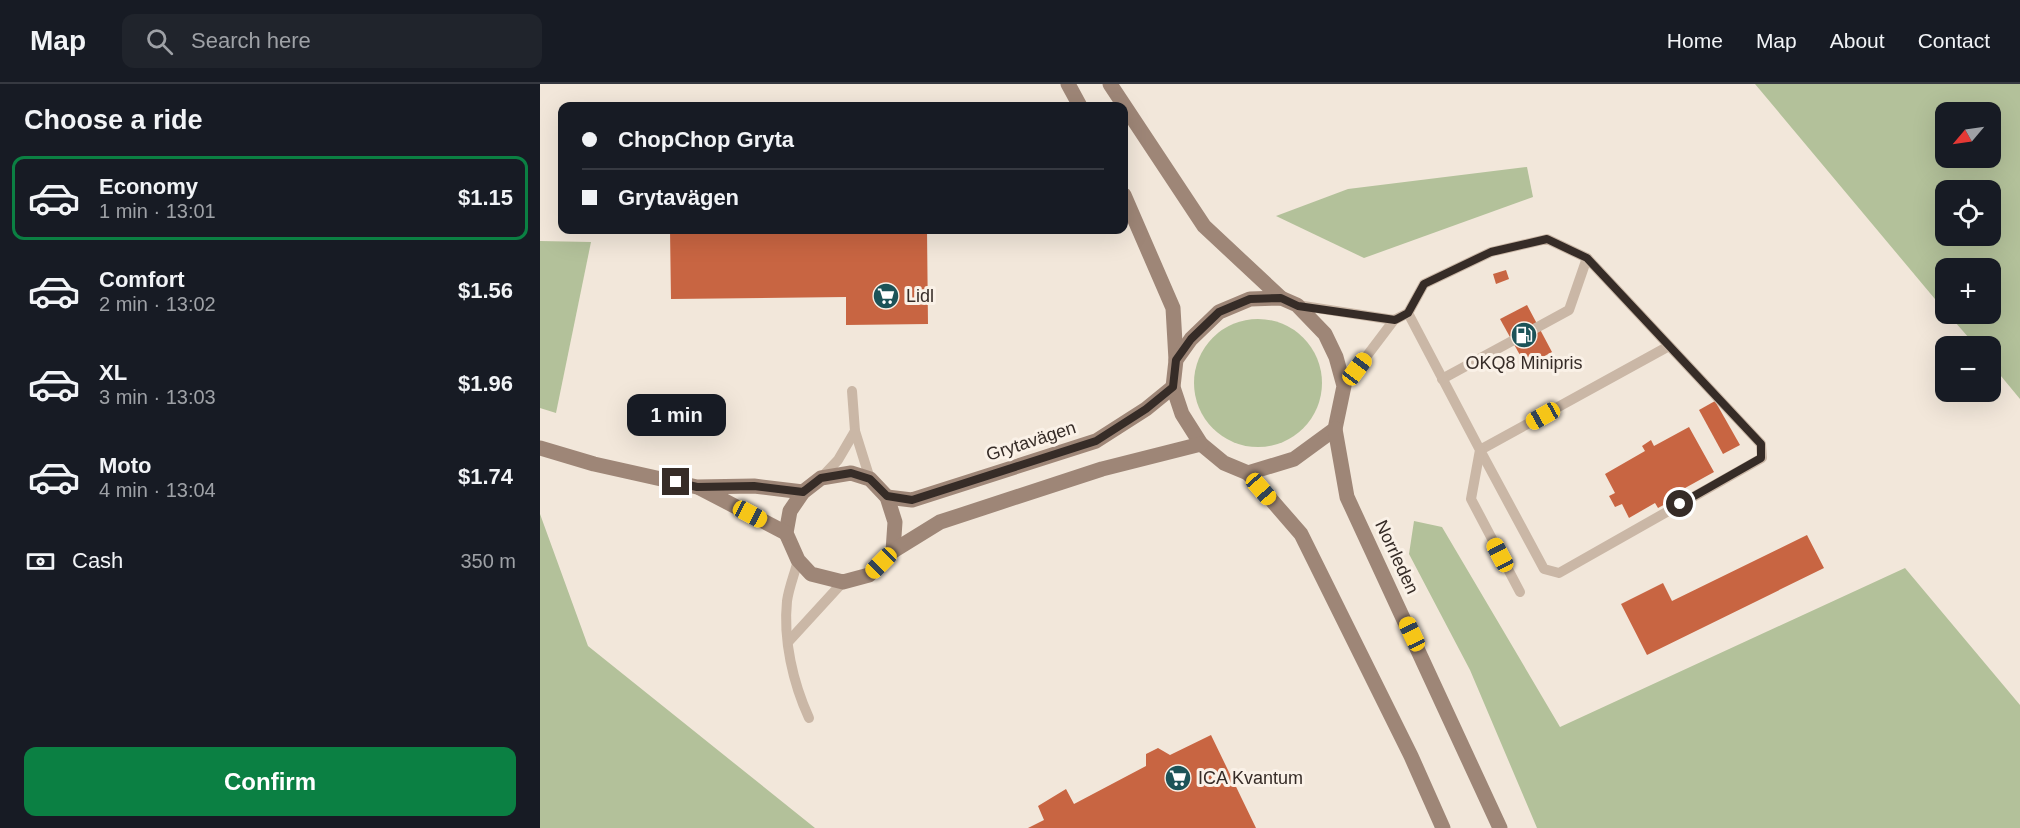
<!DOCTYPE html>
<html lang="en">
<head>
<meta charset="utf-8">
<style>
	:root { --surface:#171b24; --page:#20242c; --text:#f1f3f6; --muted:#9ea1a6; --line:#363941; --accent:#0b8043 }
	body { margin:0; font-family:Helvetica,sans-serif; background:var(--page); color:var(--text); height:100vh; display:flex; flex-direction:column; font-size:22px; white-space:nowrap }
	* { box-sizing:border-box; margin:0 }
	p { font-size:20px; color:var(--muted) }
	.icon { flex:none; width:33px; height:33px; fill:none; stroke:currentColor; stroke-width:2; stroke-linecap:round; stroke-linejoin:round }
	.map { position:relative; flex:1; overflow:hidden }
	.details { display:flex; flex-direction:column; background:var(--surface); width:540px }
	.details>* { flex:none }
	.top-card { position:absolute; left:18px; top:18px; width:570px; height:132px; border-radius:12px; box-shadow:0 6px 24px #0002; display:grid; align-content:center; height:132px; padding:0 24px; background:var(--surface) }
	.needle { width:39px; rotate:241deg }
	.buttons { position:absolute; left:1395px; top:18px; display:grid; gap:12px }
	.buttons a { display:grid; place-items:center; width:66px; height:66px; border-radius:12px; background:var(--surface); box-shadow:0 6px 24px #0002; font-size:30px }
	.end { position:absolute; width:27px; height:27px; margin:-14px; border:8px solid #362c27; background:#fff; box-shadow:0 0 0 3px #fff }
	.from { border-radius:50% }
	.bubble { position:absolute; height:42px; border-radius:12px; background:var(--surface); box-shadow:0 6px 24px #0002; font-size:20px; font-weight:700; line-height:42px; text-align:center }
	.car { position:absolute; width:18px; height:36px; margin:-18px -9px; border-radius:8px; box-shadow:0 0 4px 2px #0007; background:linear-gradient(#f5c518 24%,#345 0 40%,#f5c518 0 76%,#345 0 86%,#f5c518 0) }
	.top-card b { display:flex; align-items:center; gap:21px; height:57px; font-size:22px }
	.top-card b+b { border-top:2px solid var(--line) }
	.top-card i { width:15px; height:15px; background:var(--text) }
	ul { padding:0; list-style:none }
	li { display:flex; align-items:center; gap:18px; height:84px; margin:0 12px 9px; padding:0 12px; border:3px solid transparent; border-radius:12px }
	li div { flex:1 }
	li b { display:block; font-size:22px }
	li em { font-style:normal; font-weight:700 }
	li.current { border-color:var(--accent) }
	li>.icon { width:54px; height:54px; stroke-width:1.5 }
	h2 { padding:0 24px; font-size:27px; line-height:72px }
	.pay { display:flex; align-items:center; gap:15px; height:66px; padding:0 24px; font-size:22px }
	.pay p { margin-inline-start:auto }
	.action { display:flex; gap:12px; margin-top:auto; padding:12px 24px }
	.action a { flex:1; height:69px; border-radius:12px; background:var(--accent); color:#fff; font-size:24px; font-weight:700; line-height:69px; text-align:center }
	header { display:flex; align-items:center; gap:36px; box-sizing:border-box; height:84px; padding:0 30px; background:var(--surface); border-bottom:2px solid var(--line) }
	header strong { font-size:28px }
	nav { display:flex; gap:33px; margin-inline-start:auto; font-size:21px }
	.search { width:420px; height:54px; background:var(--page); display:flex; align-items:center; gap:15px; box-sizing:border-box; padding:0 21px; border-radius:12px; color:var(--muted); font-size:22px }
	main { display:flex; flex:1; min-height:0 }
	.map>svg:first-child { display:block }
	.green { fill:#b3c19a; fill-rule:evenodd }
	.building { fill:#c86542 }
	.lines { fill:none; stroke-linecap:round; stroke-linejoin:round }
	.lane { stroke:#cab7a6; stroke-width:10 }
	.secondary { stroke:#9e8677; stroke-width:15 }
	.route { stroke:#362c27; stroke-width:8 }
	.labels { text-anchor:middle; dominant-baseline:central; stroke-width:6; stroke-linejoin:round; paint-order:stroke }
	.poi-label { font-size:18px; fill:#362c27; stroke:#faf1e7; text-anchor:start }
	.street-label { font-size:18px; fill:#362c27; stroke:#faf1e7 }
</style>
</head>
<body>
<header>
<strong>Map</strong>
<div class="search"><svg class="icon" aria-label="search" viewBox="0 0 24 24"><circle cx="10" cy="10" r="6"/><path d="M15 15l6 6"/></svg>Search here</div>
<nav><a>Home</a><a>Map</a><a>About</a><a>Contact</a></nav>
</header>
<main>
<section class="details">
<h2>Choose a ride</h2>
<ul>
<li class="current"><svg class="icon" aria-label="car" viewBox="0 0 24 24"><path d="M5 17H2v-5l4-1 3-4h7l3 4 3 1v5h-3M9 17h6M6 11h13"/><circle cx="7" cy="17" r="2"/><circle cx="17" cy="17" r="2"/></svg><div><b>Economy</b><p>1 min · 13:01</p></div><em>$1.15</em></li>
<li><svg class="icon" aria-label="car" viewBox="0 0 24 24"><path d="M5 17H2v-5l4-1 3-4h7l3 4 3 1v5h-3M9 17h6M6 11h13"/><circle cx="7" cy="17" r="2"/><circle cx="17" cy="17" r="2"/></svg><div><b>Comfort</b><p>2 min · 13:02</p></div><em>$1.56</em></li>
<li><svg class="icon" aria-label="car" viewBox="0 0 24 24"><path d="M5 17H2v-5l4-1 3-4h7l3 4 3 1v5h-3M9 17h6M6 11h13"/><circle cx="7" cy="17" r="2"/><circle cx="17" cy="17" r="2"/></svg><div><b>XL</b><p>3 min · 13:03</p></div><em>$1.96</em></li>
<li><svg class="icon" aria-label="car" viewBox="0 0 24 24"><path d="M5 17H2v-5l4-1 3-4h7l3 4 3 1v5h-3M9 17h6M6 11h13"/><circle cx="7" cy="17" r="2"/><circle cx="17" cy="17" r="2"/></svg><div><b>Moto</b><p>4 min · 13:04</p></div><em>$1.74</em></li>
</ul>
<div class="pay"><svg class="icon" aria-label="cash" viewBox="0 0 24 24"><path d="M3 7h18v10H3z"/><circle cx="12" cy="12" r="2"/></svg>Cash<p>350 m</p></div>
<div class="action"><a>Confirm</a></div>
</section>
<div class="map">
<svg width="1480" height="744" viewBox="0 0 1480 744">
	<rect width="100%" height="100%" fill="#f2e7da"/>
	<g class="green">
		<path d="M1215,0H1480V315L1451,280L1450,262H1436L1408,230H1450V184H1406L1405,227ZM1450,28V74H1406V28ZM1406,106H1450V152H1406Z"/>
		<polygon points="987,83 993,113 824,174 736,132 808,105"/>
		<polygon points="0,157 51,158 16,329 0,324"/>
		<circle cx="718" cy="299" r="64"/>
		<polygon points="0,430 48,562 275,744 0,744"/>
		<polygon points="874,437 902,443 1020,643 1365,484 1480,621 1480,744 997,744 930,586 869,470"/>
	</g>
	<g class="building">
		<polygon points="130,146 387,146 388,240 306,241 306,213 131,215"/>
		<polygon points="966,186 969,195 956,200 953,190"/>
		<polygon points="987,221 1012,268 986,282 960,235"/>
		<polygon points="1175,317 1200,361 1183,370 1159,326"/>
		<polygon points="1149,343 1174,388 1127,414 1129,418 1118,424 1115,419 1089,434 1082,420 1075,423 1069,412 1075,409 1065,390 1105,367 1102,362 1111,356 1114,362"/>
		<polygon points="1267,451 1284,484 1107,571 1081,520 1123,499 1132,517"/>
		<polygon points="671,651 716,744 488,744 504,736 498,722 526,705 534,720 606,682 606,670 618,664 630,671"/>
	</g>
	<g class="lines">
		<g class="lane">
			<polyline points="757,221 854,236"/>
			<polyline points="868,229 884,200 951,168 1007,155 1047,174 1221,360 1222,374 1019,489 1004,485 940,366 1129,262"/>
			<polyline points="902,295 1029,226 1047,174"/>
			<polyline points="804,302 854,236 868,229 940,366 931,415 980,508"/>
			<polyline points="312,307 315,347 330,395"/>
			<polyline points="281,394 298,376 315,347"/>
			<path d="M258,476C255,489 249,503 247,517C243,556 253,599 269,634"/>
			<polyline points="248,558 303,498"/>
		</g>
		<g class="secondary">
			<polyline points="528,0 540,22"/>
			<polyline points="570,0 664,142 741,214"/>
			<polyline points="584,111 633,224 636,276"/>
			<polygon points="741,214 757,221 785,250 796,273 804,302 795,345 754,375 708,389 684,379 661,360 642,330 633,303 636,276 651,255 679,228 710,215"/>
			<polyline points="795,345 807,413 960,744"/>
			<polyline points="0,364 54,380 157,403 214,402 263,408"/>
			<polygon points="311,389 330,395 347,413 355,438 353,467 329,491 303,498 271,490 258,476 246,449 250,427 263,408 281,394"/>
			<polyline points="708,389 761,450 871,672 903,744"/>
			<polyline points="160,404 246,449"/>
			<polyline points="347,413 372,416 556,357 606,325 633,303"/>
			<polyline points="353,467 400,438 562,385 661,360"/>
		</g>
	</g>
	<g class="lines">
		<polyline class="route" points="136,398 157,403 214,402 263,408 281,394 311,389 330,395 347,412 372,416 556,357 606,325 633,303 636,276 651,255 679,228 710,215 741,214 758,222 855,236 868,229 884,200 951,168 1007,155 1047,174 1221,360 1221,374 1140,420"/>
	</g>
	<defs>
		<symbol id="supermarket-disc" viewBox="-11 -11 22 22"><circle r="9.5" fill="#1c5358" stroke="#faf1e7"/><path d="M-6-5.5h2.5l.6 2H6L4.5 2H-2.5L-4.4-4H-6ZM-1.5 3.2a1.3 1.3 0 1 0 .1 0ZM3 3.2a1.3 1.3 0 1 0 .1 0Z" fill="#fff"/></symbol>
		<symbol id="fuel-disc" viewBox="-11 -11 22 22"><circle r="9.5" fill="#1c5358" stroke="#faf1e7"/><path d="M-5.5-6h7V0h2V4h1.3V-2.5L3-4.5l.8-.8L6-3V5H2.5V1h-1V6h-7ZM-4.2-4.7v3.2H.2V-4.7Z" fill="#fff"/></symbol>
	</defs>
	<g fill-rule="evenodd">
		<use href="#supermarket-disc" x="331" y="197" width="30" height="30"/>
		<use href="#fuel-disc" x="969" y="236" width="30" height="30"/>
		<use href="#supermarket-disc" x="623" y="679" width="30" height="30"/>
	</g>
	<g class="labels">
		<g class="poi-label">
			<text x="366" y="212">Lidl</text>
			<text x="984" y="279" text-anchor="middle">OKQ8 Minipris</text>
			<text x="658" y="694">ICA Kvantum</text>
		</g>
		<g class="street-label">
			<text transform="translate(491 357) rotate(-18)">Grytavägen</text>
			<text transform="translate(857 473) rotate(65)">Norrleden</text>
		</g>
	</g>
</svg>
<div class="buttons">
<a><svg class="needle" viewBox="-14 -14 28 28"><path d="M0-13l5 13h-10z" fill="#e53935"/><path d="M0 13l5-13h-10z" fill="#9ea1a6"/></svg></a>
<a><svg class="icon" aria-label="locate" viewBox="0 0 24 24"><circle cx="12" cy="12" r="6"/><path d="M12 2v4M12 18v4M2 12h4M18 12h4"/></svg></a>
<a>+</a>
<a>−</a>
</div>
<i class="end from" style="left:1140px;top:420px"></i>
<i class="end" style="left:136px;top:398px"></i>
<div class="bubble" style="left:87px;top:310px;width:99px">1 min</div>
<i class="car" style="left:817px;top:285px;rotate:37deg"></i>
<i class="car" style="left:1003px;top:332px;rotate:241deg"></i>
<i class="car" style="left:721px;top:405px;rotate:139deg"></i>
<i class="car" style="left:210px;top:430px;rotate:118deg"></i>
<i class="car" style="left:960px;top:471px;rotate:332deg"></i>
<i class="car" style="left:341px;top:479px;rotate:225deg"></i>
<i class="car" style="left:872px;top:550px;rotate:335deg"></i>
<div class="top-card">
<b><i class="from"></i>ChopChop Gryta</b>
<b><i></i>Grytavägen</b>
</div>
</div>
</main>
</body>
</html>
